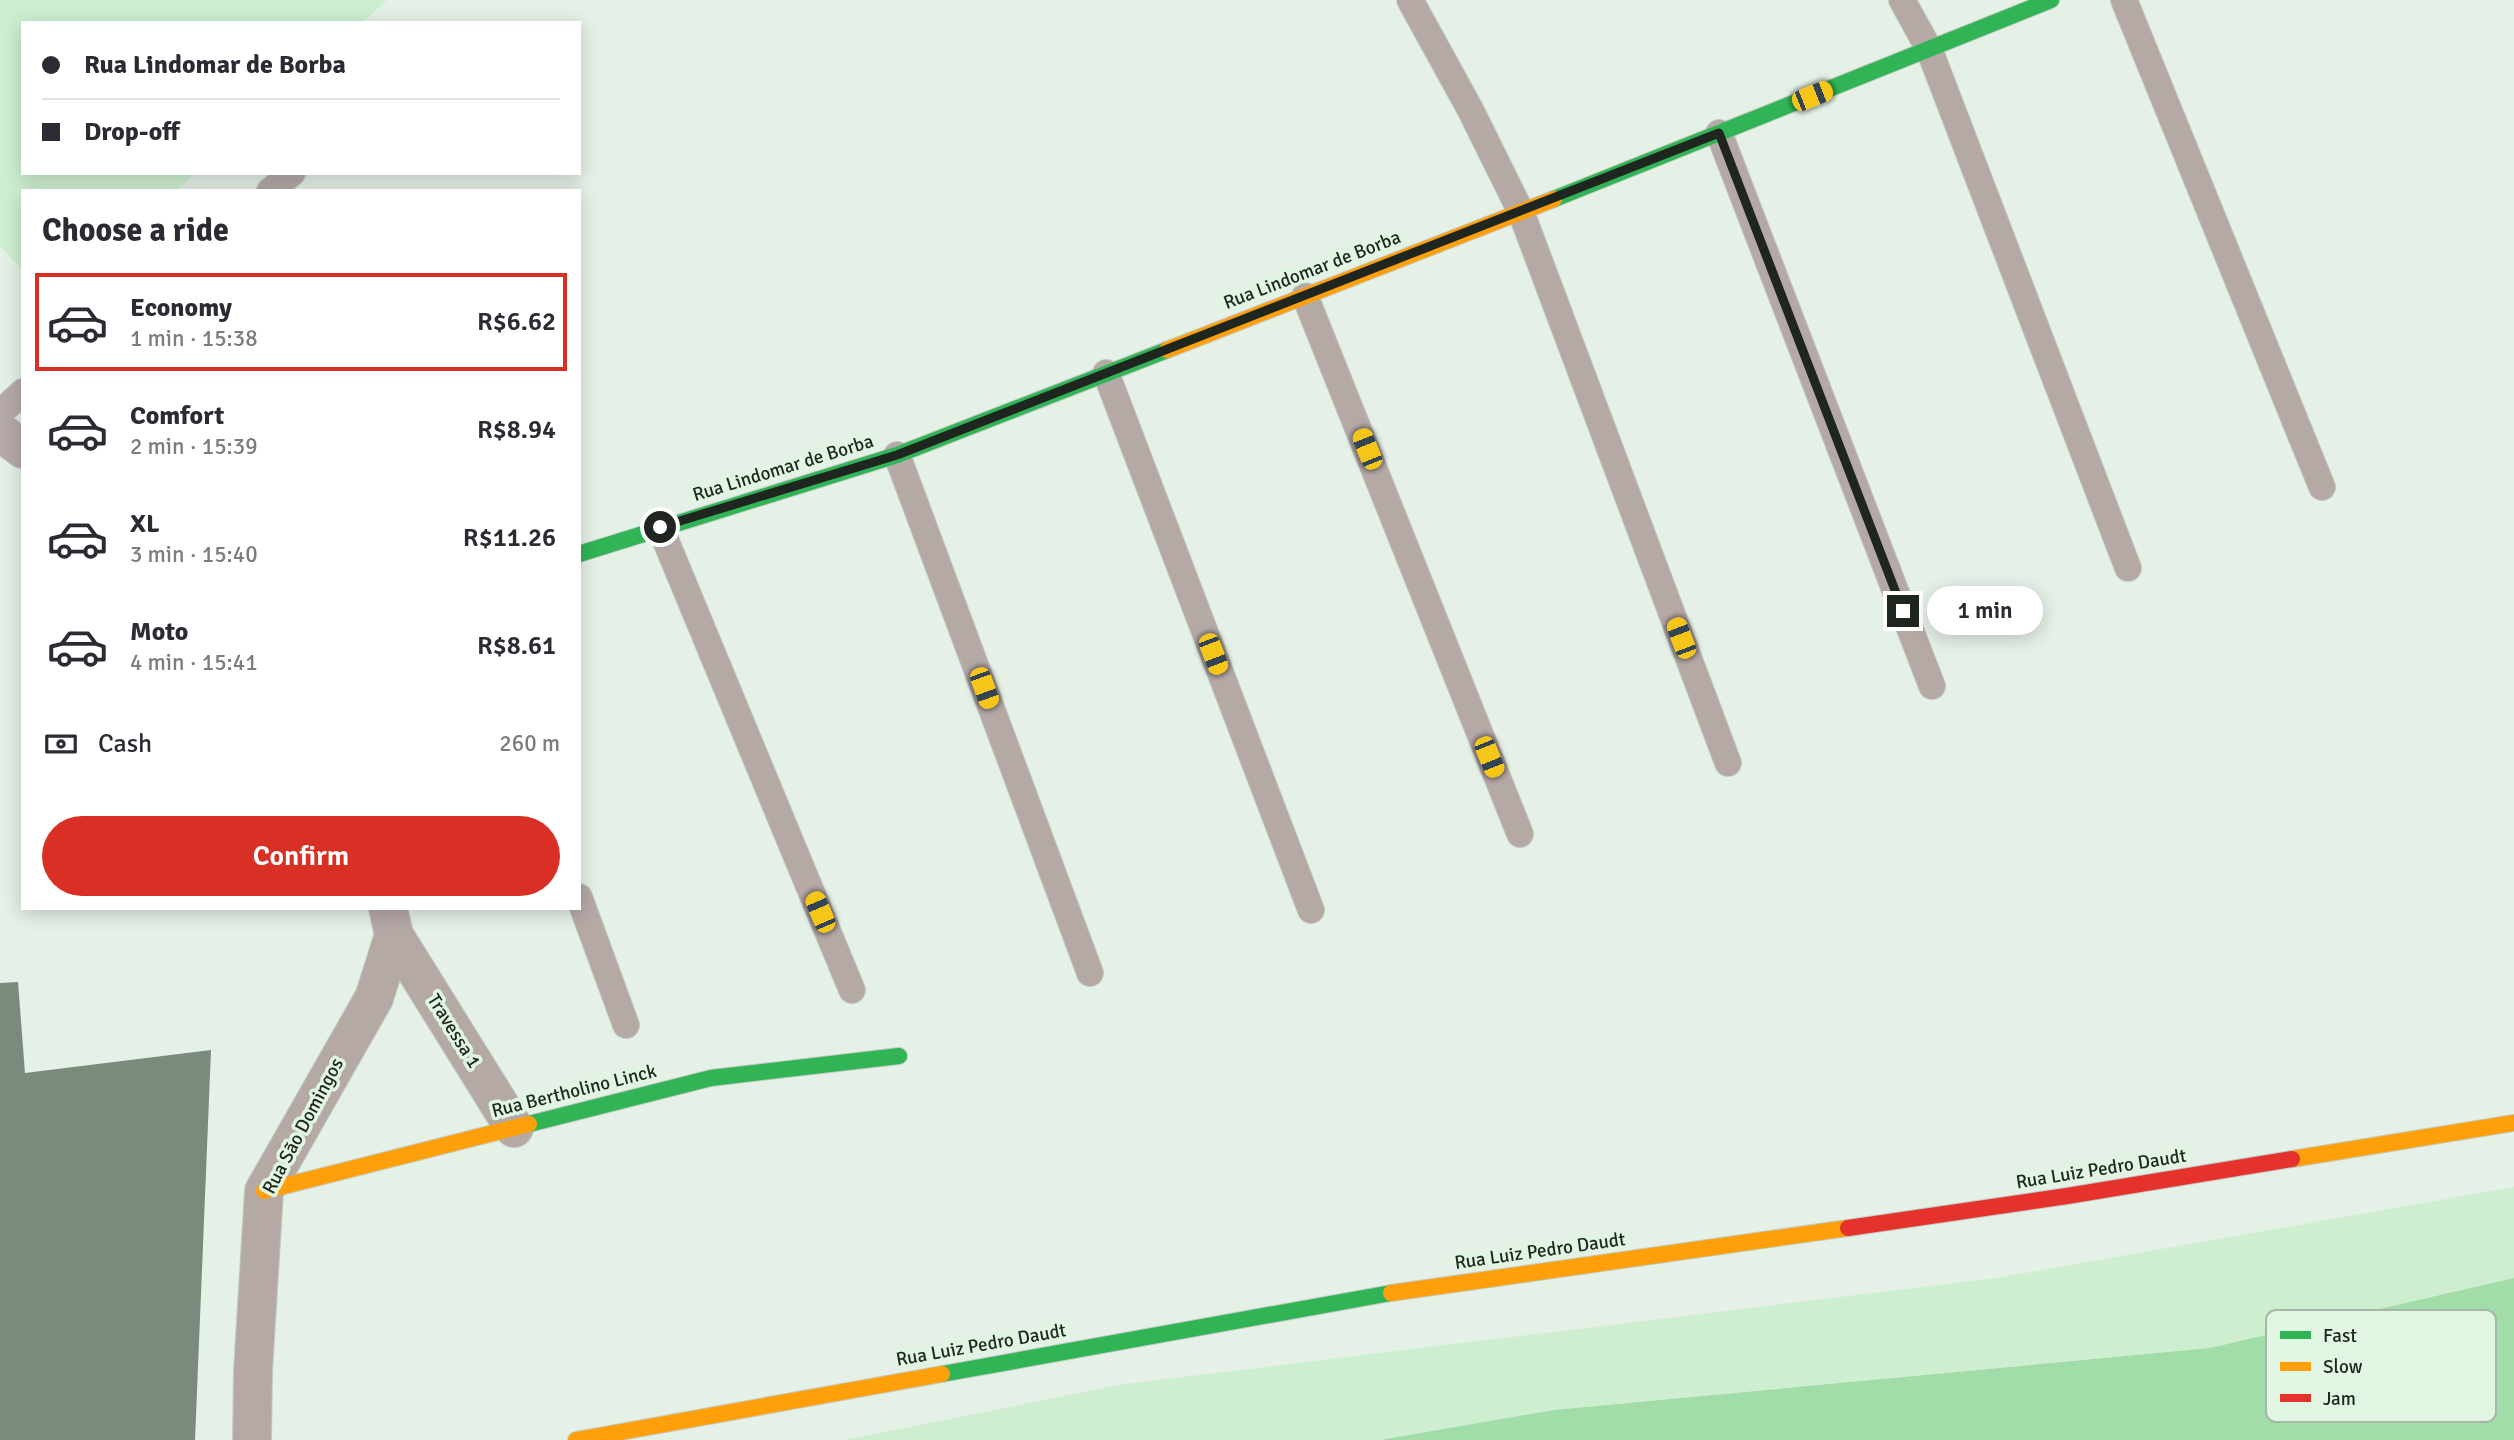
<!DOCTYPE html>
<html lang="en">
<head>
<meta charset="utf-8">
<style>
	:root { --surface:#fff; --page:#f7f7f7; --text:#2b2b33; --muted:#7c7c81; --line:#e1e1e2; --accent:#d93025 }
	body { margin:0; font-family:Signika,sans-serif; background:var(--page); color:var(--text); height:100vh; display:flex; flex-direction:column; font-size:26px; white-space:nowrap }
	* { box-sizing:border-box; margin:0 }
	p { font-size:23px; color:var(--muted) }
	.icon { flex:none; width:38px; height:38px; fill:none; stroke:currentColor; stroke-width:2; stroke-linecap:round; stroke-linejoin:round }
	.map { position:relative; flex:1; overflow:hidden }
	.sheet { position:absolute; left:21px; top:189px; width:560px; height:721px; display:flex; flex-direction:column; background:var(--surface); border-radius:0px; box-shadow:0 4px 18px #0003 }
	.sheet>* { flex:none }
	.hud { position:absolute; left:21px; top:21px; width:560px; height:154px; border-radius:0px; box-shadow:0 4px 18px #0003; display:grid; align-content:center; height:154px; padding:0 21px; background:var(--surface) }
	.end { position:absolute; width:32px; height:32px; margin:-16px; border:9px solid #1f261f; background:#fff; box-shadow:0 0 0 4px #fff }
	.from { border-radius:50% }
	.bubble { position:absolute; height:49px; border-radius:24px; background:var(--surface); box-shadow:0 4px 18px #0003; font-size:23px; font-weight:600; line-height:49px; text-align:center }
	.car { position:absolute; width:21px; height:42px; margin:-21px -10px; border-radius:9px; box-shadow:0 0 5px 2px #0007; background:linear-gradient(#f5c518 24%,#345 0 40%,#f5c518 0 76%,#345 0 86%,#f5c518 0) }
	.hud b { display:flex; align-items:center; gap:24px; height:66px; font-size:26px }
	.hud b+b { border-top:2px solid var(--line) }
	.hud i { width:18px; height:18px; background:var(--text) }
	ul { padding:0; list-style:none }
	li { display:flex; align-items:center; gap:21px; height:98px; margin:0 14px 10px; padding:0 7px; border:4px solid transparent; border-radius:0px }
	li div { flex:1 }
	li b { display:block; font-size:26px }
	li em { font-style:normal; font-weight:600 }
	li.active { border-color:var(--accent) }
	li>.icon { width:63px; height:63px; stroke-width:1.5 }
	h2 { padding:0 21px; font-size:32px; line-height:84px }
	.pay { display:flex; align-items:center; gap:18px; height:77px; padding:0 21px; font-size:26px }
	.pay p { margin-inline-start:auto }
	.action { display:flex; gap:14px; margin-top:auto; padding:14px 21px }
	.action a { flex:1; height:80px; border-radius:42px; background:var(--accent); color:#fff; font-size:28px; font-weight:600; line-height:80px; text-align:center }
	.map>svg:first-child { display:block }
	.green { fill:#cdefd0 }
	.water { fill:#a2dca8 }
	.building { fill:#7a8b7e }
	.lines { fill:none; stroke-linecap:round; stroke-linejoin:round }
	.lane-casing { stroke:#c2cbc3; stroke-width:28 }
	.street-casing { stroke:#c2cbc3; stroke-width:40 }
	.fast-casing { stroke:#c2cbc3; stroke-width:18 }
	.slow-casing { stroke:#c2cbc3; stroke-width:18 }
	.jam-casing { stroke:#c2cbc3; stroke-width:18 }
	.lane { stroke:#b5a9a6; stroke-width:26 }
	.street { stroke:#b5a9a6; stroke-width:38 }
	.fast { stroke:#30b455; stroke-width:16 }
	.slow { stroke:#ff9f0a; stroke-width:16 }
	.jam { stroke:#e5322d; stroke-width:16 }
	.route { stroke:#1f261f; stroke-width:9 }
	.labels { text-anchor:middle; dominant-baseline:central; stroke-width:7; stroke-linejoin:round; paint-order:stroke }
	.street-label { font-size:19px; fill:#1f261f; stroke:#e0f5e2 }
	.key { fill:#e0f5e2; stroke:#a6b7a8; stroke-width:2 }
	.key-label { font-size:19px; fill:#1f261f }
</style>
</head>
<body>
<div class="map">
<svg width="2514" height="1440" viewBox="0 0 2514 1440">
	<rect width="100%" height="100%" fill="#e5f0e6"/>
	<g class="green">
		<polygon points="0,0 387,0 362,23 23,23 23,173 195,173 176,191 23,191 23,271 0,246"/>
		<polygon points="2514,1187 2514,1278 2210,1348 1554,1410 1380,1440 845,1440 1125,1384 1997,1278"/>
	</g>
	<polygon class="water" points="2514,1278 2514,1440 1380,1440 1554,1410 2210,1348"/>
	<polygon class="building" points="18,982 25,1073 211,1050 195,1440 0,1440 0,983"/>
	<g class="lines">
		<defs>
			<g id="lane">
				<polyline points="1410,0 1470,109 1521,212 1728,763"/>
				<polyline points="1902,0 1929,49 2128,568"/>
				<polyline points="2124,0 2322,487"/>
				<polyline points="1719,133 1932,686"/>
				<polyline points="270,191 292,173"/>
				<polyline points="1305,296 1520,834"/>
				<polyline points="1106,373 1311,910"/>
				<polyline points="0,413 23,392"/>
				<polyline points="897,455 1090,973"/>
				<polyline points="660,527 852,990"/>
				<polyline points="579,897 626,1025"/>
			</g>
			<g id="street">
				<polyline points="0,432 23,449"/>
				<polyline points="394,935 514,1128"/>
				<polyline points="252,1440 253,1371 264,1191 374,998 394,935 388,908"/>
			</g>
			<g id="fast">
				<polyline points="1554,199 2051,0"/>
				<polyline points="579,554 897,455 1167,350"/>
				<polyline points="529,1124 711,1078 899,1056"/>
				<polyline points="942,1374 1391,1293"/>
			</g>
			<g id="slow">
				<polyline points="1167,350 1554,199"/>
				<polyline points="2292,1159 2514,1123"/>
				<polyline points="264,1191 529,1124"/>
				<polyline points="1391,1293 1848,1228"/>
				<polyline points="576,1440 942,1374"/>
			</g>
			<polyline id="jam" points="1848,1228 2067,1196 2292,1159"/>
		</defs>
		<use href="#lane" class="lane-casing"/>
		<use href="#street" class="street-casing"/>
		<use href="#fast" class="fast-casing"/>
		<use href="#slow" class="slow-casing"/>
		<use href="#jam" class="jam-casing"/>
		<use href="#lane" class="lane"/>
		<use href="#street" class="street"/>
		<use href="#fast" class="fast"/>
		<use href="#slow" class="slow"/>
		<use href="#jam" class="jam"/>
	</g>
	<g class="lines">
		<polyline class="route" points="660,527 897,455 1719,133 1903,611"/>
	</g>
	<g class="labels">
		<g class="street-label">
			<text transform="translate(1312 270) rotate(-21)">Rua Lindomar de Borba</text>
			<text transform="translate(783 468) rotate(-17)">Rua Lindomar de Borba</text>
			<text transform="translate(454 1031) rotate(58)">Travessa 1</text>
			<text transform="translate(574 1091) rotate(-14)">Rua Bertholino Linck</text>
			<text transform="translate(303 1126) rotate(-62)">Rua São Domingos</text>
			<text transform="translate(2101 1169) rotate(-9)">Rua Luiz Pedro Daudt</text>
			<text transform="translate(1540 1251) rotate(-8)">Rua Luiz Pedro Daudt</text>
			<text transform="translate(981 1345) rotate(-10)">Rua Luiz Pedro Daudt</text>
		</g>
	</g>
	<rect x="2266" y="1310" width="230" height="112" rx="10" class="key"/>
	<rect x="2280" y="1331" width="31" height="8" fill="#30b455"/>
	<rect x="2280" y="1362" width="31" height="9" fill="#ff9f0a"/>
	<rect x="2280" y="1394" width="31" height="8" fill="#e5322d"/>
	<g class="key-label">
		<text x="2323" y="1342">Fast</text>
		<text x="2323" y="1373">Slow</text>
		<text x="2323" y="1405">Jam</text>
	</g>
</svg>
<i class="end from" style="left:660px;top:527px"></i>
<i class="end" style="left:1903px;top:611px"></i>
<div class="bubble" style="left:1927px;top:586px;width:116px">1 min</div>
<i class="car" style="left:1812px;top:96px;rotate:68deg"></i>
<i class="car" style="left:1367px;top:449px;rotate:338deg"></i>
<i class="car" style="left:1681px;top:638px;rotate:339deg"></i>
<i class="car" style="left:1213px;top:654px;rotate:159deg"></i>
<i class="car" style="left:984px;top:688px;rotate:160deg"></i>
<i class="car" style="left:1489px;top:757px;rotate:158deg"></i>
<i class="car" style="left:820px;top:912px;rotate:337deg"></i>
<div class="hud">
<b><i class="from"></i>Rua Lindomar de Borba</b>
<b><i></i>Drop-off</b>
</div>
<section class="sheet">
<h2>Choose a ride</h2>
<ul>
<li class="active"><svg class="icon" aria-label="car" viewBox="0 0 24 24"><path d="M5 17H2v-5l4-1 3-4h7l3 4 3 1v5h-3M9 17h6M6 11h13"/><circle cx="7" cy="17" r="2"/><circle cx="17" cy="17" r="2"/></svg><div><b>Economy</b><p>1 min · 15:38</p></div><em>R$6.62</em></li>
<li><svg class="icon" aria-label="car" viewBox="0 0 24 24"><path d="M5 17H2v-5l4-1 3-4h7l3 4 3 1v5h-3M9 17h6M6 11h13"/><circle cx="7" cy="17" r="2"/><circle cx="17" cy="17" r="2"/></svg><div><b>Comfort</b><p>2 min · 15:39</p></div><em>R$8.94</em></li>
<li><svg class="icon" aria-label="car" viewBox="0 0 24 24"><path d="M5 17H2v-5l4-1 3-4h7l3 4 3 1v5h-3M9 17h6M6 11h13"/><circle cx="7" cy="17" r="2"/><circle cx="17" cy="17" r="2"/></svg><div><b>XL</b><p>3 min · 15:40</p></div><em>R$11.26</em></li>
<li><svg class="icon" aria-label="car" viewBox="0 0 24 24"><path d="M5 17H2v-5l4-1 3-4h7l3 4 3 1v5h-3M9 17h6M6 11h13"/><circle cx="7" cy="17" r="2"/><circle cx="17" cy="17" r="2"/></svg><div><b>Moto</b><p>4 min · 15:41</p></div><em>R$8.61</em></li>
</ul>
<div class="pay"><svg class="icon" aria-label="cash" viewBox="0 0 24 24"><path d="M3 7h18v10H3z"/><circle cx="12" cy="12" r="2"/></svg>Cash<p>260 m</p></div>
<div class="action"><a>Confirm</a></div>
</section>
</div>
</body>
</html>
